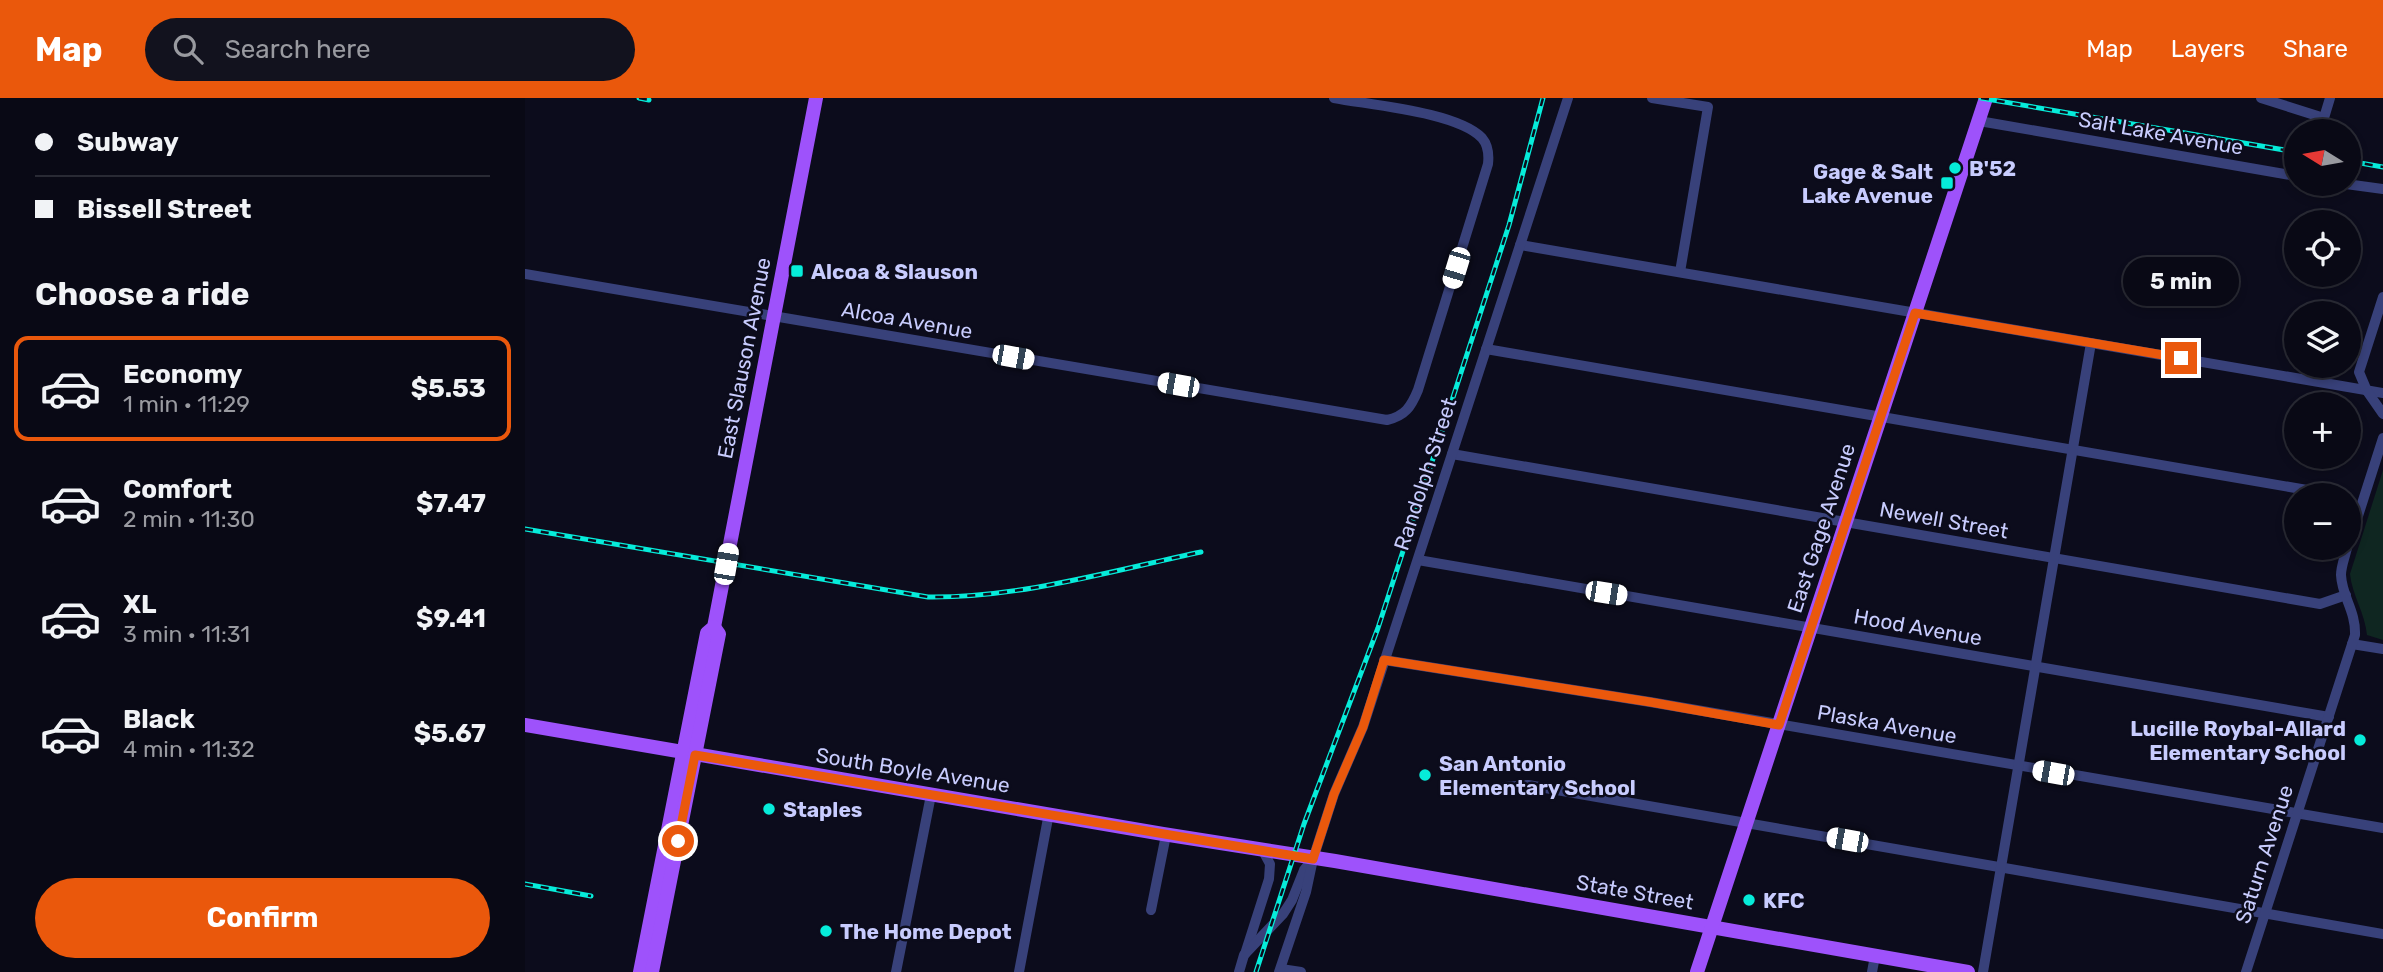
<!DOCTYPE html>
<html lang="en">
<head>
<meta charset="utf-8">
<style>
	:root { --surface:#090915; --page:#12121e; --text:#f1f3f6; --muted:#999aa0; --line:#292a34; --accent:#ea580c }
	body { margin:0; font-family:Rubik,sans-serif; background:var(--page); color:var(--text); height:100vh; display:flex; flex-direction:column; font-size:26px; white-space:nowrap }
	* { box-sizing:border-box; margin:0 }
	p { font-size:23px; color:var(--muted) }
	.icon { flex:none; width:38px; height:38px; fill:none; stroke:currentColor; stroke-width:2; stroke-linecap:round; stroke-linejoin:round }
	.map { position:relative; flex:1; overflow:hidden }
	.sheet { display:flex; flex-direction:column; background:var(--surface); width:525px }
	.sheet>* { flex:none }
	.hud { display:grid; align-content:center; height:154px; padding:0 35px; background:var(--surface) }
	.needle { width:46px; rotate:281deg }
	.tools { position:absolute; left:1759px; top:21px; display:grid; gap:14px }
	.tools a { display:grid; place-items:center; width:77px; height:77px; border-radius:50%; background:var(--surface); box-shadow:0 4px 10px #0003,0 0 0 2px var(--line); font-size:35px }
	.end { position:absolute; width:32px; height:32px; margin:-16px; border:9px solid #ea580c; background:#fff; box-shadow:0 0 0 4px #fff }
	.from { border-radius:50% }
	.bubble { position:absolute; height:49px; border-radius:24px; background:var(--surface); box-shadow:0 4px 10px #0003,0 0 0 2px var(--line); font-size:23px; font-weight:700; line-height:49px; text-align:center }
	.car { position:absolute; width:21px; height:42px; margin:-21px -10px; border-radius:9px; box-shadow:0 0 5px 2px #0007; background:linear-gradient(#fff 24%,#345 0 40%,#fff 0 76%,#345 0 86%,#fff 0) }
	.hud b { display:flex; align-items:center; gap:24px; height:66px; font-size:26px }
	.hud b+b { border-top:2px solid var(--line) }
	.hud i { width:18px; height:18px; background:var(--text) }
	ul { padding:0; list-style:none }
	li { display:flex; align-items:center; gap:21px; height:105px; margin:0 14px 10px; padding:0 21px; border:4px solid transparent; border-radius:14px }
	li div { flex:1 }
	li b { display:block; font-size:26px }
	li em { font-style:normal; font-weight:700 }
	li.current { border-color:var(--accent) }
	li>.icon { width:63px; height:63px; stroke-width:1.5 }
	h2 { padding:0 35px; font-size:32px; line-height:84px }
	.primary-button { display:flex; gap:14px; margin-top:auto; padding:14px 35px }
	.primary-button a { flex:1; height:80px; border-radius:42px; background:var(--accent); color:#fff; font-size:28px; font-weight:700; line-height:80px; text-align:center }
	header { display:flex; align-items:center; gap:42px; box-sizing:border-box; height:98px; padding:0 35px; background:var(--accent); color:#fff }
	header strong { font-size:33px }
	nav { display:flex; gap:38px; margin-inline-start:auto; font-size:24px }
	.search { width:490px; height:63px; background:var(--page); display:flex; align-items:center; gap:18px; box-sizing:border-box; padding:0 24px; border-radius:38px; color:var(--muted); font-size:26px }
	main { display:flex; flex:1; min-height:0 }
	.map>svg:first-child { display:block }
	.green { fill:#0f2621 }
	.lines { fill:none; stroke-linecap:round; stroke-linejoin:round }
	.minor { stroke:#38417a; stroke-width:10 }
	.major { stroke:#9e52fb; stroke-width:14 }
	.rail-casing { stroke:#06ecda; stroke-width:5 }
	.rail { stroke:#0c0c1c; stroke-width:2.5; stroke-dasharray:8; stroke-linecap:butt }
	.route { stroke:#ea580c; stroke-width:9 }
	.poi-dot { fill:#06ecda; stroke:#0c0c1c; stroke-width:2.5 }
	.labels { text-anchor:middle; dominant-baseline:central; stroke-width:5; stroke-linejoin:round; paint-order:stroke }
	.street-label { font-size:21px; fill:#c8ccfe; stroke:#0c0c1c }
	.poi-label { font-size:21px; font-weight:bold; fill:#c8ccfe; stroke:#0c0c1c; text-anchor:start }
</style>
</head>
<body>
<header>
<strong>Map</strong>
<div class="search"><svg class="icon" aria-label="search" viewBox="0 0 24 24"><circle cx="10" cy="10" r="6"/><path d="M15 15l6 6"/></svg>Search here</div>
<nav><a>Map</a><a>Layers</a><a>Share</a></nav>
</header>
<main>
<section class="sheet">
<div class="hud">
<b><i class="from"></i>Subway</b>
<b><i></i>Bissell Street</b>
</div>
<h2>Choose a ride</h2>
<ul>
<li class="current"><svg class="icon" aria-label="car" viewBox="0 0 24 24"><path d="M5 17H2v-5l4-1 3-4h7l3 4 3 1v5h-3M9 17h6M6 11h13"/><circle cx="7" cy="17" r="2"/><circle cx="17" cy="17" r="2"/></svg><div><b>Economy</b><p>1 min · 11:29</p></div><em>$5.53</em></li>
<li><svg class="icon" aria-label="car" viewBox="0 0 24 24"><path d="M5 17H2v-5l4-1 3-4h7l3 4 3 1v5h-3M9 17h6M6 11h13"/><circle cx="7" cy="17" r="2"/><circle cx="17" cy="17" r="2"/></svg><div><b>Comfort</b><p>2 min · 11:30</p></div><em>$7.47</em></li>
<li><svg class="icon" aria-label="car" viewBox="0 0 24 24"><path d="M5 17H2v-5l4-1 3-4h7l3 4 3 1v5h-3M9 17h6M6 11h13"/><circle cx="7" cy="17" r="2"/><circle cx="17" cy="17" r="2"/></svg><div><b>XL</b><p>3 min · 11:31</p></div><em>$9.41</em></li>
<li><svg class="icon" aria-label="car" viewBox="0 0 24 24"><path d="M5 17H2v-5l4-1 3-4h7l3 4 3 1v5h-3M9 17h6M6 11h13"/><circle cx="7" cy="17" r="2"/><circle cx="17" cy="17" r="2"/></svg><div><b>Black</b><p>4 min · 11:32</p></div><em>$5.67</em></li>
</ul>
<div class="primary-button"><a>Confirm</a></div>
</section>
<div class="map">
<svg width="1858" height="874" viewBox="0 0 1858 874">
	<rect width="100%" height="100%" fill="#0c0c1c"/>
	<path class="green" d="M1858,372V542L1842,537C1840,515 1827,497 1825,476Z"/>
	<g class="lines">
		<g class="minor">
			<polyline points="1127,0 1183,9 1155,174"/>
			<polyline points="1736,0 1799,20"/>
			<polyline points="1454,23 1771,78"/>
			<polyline points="1795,33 1805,0"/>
			<polyline points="1821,86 1858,91"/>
			<polyline points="995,147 1858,295"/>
			<path d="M0,176L862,322C880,318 886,309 893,292L963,66C964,57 963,47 957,40C932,14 845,7 809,0"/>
			<polyline points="1858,199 1834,274 1842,293 1858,316"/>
			<polyline points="961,251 1811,397"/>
			<polyline points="927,356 1795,506 1821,497"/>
			<polyline points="1824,446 1858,340"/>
			<polyline points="893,462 1804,619"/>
			<polyline points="1827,546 1858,551"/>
			<polyline points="859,562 1125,604 1858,730"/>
			<polyline points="980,689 1003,687 1858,836"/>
			<polyline points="626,812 641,737"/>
			<polyline points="720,856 744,781 745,766 738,753"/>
			<polyline points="756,871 776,874"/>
			<polyline points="371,874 406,697"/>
			<polyline points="494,874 524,715"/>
			<polyline points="714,874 719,857 758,816 767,802 779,772 788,761"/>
			<polyline points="754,874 781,794 788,761 809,696 838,629 1043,0"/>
			<polyline points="1347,874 1350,858"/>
			<polyline points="1458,874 1566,245"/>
			<path d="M1721,874L1830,537C1831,513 1817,499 1816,477C1816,468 1820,459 1822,450"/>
		</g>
		<g class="major">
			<polyline points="0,627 638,736 810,763 1443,874"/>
			<polyline points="115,874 182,535 189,529 291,0"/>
			<polyline points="127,874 194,536 189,529"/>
			<polyline points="1172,874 1461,0"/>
		</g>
		<defs>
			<g id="rail">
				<polyline points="114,0 124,2"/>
				<polyline points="1456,0 1771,54"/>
				<polyline points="1824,63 1858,69"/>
				<path d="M0,431L403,499C495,500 586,473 676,454"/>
				<polyline points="0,786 66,798"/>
				<polyline points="731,874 779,726 853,530 984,127 1018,0"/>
			</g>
		</defs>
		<use href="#rail" class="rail-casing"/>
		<use href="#rail" class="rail"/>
	</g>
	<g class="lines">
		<polyline class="route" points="153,743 170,657 788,761 809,696 838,629 859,562 1125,604 1254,627 1390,215 1656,260"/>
	</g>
	<g class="poi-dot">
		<circle cx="1430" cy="70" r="7"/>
		<rect x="1415" y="78" width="14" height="14" rx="3.5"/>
		<rect x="265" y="166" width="14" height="14" rx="3.5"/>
		<circle cx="1835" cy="642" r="7"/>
		<circle cx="900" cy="677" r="7"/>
		<circle cx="244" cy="711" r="7"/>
		<circle cx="1224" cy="802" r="7"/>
		<circle cx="301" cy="833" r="7"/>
	</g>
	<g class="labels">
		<g class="street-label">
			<text transform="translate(1636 35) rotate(10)">Salt Lake Avenue</text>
			<text transform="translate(382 222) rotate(10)">Alcoa Avenue</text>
			<text transform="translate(219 260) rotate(-79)">East Slauson Avenue</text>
			<text transform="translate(900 376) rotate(-72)">Randolph Street</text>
			<text transform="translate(1419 422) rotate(10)">Newell Street</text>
			<text transform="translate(1296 430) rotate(-72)">East Gage Avenue</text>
			<text transform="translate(1393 529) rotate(10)">Hood Avenue</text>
			<text transform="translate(1362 626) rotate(10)">Plaska Avenue</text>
			<text transform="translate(388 672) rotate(9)">South Boyle Avenue</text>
			<text transform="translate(1739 756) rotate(-72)">Saturn Avenue</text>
			<text transform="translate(1110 794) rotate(10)">State Street</text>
		</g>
		<g class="poi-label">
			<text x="1444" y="70">B'52</text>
			<text x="1408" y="73" text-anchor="end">Gage &amp; Salt<tspan x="1408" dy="24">Lake Avenue</tspan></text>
			<text x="286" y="173">Alcoa &amp; Slauson</text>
			<text x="1821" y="630" text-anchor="end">Lucille Roybal-Allard<tspan x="1821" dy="24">Elementary School</tspan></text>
			<text x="914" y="665">San Antonio<tspan x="914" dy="24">Elementary School</tspan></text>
			<text x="258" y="711">Staples</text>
			<text x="1238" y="802">KFC</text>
			<text x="315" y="833">The Home Depot</text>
		</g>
	</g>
</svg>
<div class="tools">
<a><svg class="needle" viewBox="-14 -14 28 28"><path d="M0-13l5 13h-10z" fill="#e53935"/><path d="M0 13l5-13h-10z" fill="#999aa0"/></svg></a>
<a><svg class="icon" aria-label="locate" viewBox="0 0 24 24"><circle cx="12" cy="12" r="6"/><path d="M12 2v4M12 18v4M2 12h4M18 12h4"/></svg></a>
<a><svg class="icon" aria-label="layers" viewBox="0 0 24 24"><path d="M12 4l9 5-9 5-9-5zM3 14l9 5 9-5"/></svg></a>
<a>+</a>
<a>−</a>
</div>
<i class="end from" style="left:153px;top:743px"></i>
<i class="end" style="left:1656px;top:260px"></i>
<div class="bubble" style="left:1598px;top:159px;width:116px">5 min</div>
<i class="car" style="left:931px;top:170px;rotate:197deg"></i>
<i class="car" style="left:488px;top:259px;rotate:100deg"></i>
<i class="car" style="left:653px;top:287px;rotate:280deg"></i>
<i class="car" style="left:201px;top:466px;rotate:10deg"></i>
<i class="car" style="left:1081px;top:495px;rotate:99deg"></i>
<i class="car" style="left:1528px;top:675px;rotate:280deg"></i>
<i class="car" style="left:1322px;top:742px;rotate:280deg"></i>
</div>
</main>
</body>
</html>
